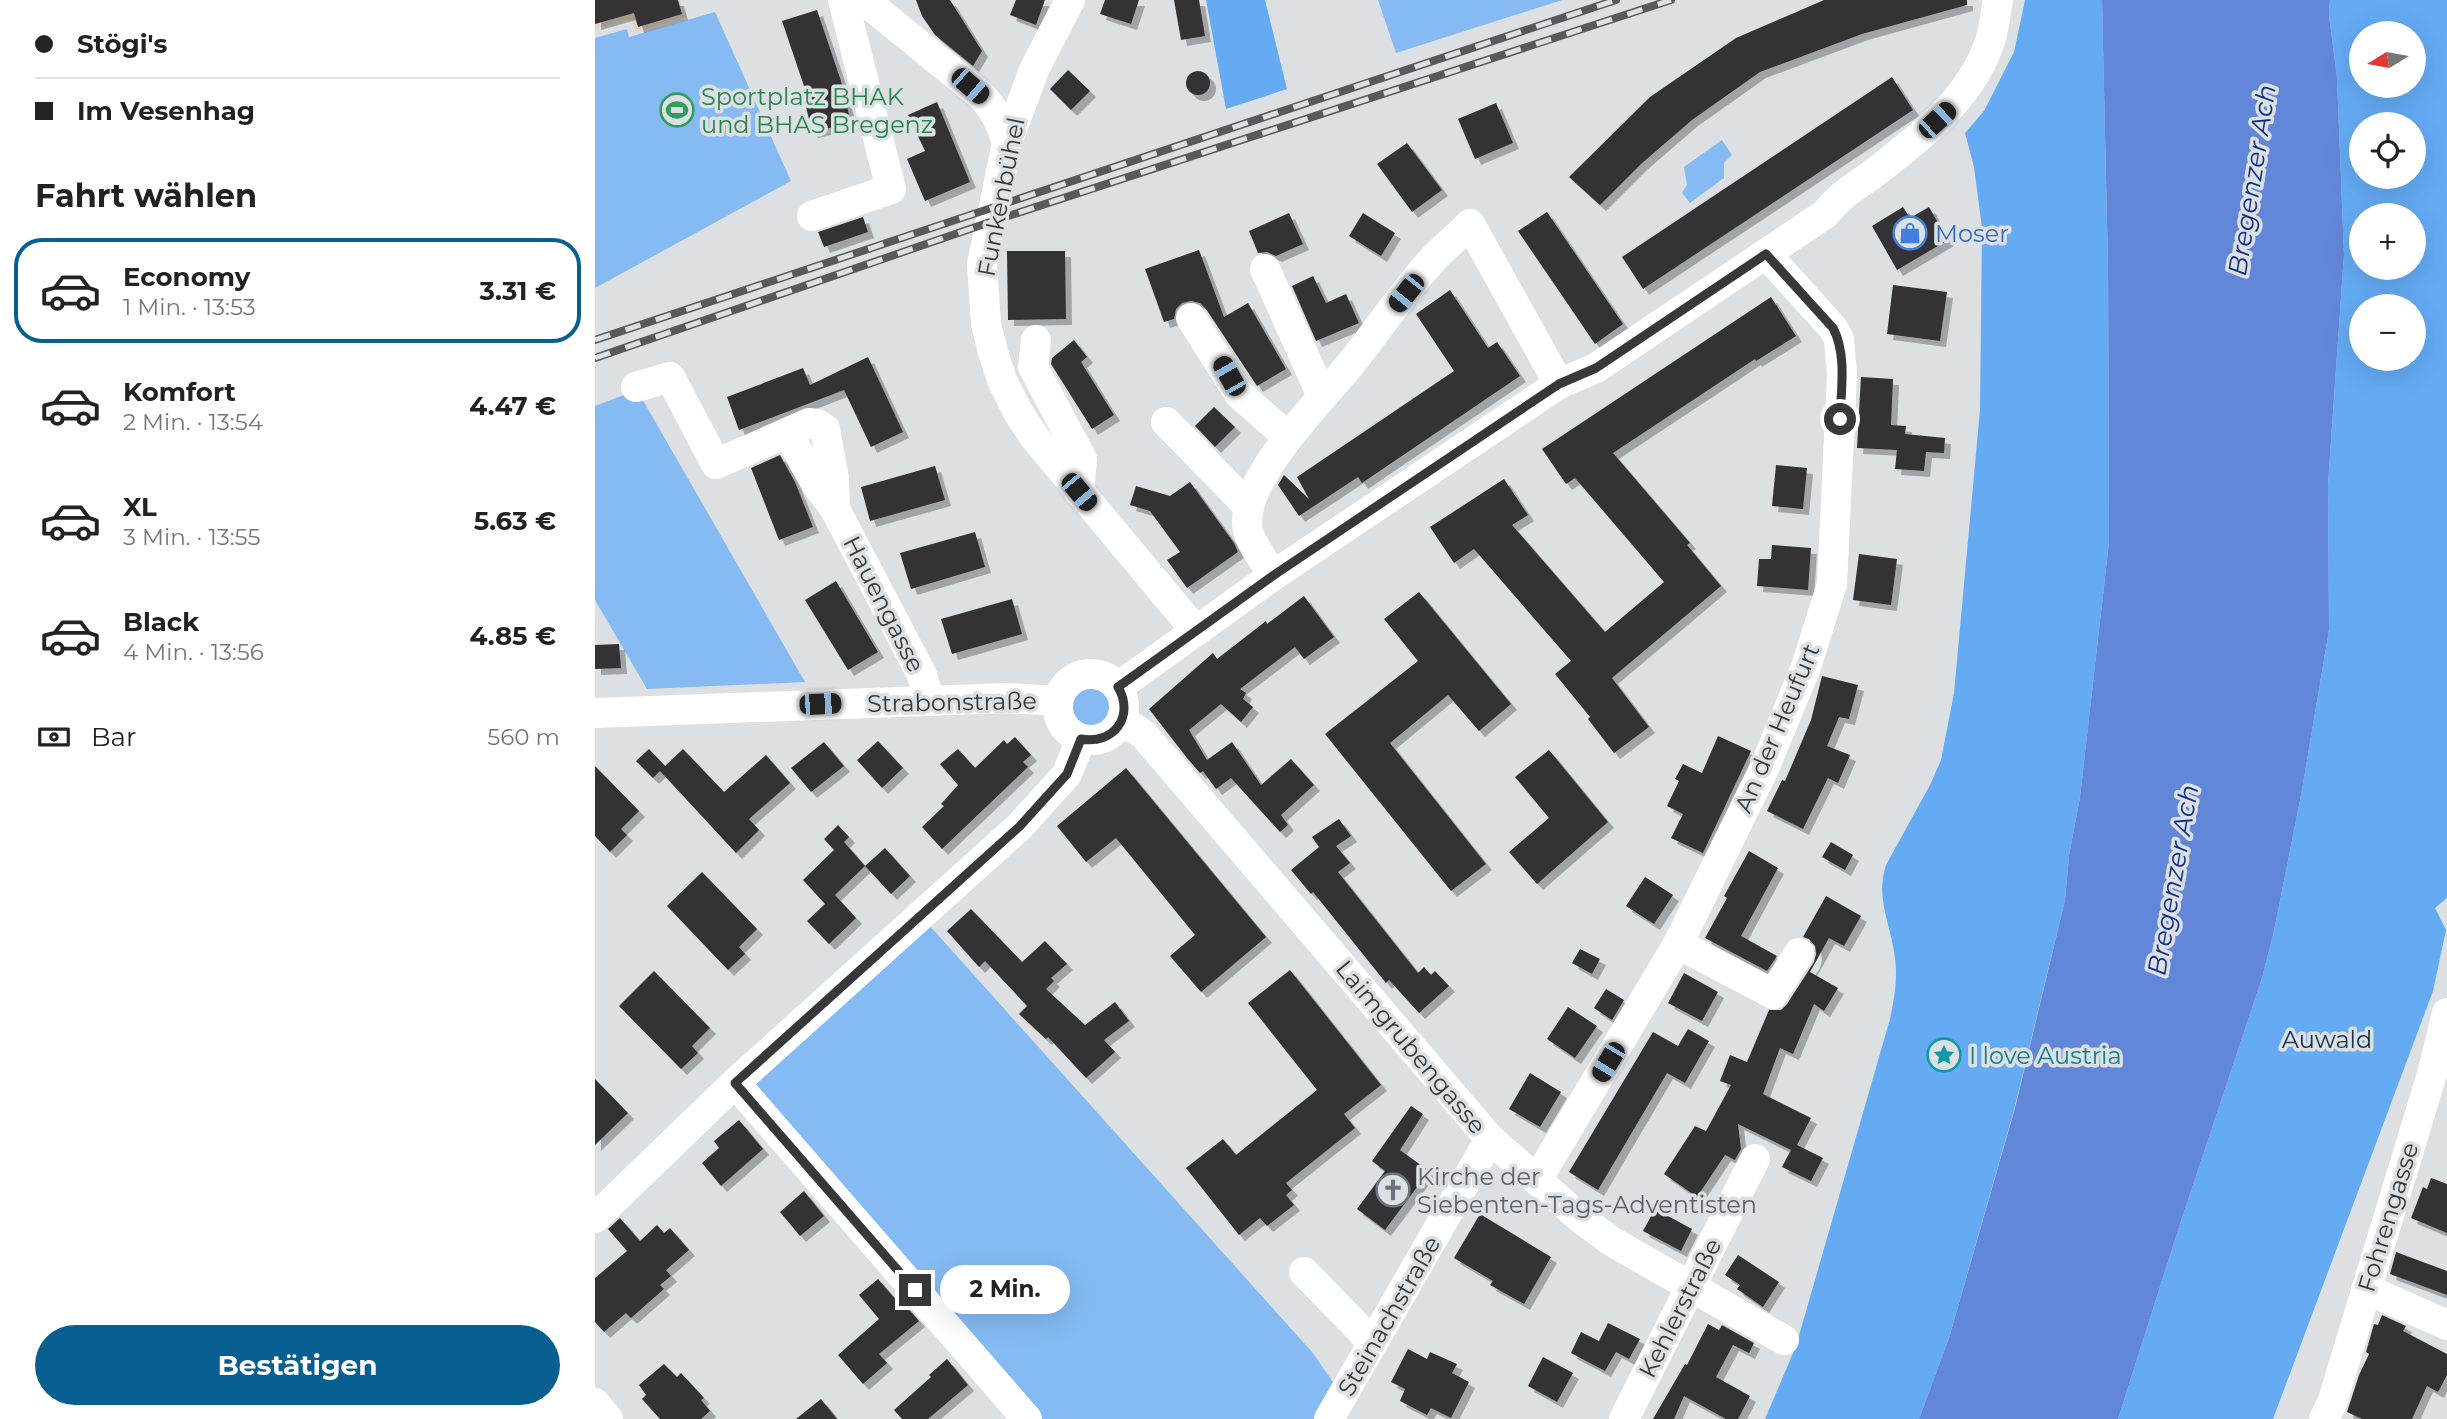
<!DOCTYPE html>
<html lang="de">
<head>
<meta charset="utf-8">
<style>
	:root { --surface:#fff; --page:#f6f6f6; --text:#222; --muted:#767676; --line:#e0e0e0; --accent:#065f90 }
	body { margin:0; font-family:Montserrat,sans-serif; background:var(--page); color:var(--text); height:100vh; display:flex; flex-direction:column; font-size:26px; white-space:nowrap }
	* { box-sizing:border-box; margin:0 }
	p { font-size:23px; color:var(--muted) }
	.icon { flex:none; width:38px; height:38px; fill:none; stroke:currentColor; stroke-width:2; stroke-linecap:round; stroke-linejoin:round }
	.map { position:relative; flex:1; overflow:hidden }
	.sheet { display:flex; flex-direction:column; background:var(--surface); width:595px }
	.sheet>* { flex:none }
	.hud { display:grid; align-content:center; height:154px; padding:0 35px; background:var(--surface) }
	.needle { width:46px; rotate:259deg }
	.tools { position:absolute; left:1754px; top:21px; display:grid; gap:14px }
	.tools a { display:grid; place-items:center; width:77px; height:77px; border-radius:50%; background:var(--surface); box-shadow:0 7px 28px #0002; font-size:35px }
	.end { position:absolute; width:32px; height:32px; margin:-16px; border:9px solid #37383a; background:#fff; box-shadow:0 0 0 4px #fff }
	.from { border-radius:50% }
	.bubble { position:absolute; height:49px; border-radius:24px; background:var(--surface); box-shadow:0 7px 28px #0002; font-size:23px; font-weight:700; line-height:49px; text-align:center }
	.car { position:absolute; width:21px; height:42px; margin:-21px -10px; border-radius:9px; box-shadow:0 0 5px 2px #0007; background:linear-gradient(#222 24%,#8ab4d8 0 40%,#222 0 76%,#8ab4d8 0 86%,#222 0) }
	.hud b { display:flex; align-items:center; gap:24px; height:66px; font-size:26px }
	.hud b+b { border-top:2px solid var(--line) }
	.hud i { width:18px; height:18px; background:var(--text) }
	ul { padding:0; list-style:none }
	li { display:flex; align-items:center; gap:21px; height:105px; margin:0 14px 10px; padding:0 21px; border:4px solid transparent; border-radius:28px }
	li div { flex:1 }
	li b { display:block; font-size:26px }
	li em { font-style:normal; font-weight:700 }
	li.current { border-color:var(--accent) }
	li>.icon { width:63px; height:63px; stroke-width:1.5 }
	h2 { padding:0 35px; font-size:32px; line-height:84px }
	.pay { display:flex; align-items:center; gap:18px; height:77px; padding:0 35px; font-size:26px }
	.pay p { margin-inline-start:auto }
	.action { display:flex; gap:14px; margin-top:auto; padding:14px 35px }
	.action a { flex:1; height:80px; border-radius:42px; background:var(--accent); color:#fff; font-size:28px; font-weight:700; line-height:80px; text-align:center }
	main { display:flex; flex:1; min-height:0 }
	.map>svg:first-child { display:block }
	.education { fill:#dfd4c0 }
	.green { fill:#85baf2 }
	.forest { fill:#64abf4; fill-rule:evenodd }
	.water { fill:#6387d8 }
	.building { fill:#343134; filter:url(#shadow) }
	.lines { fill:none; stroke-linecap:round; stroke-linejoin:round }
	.minor { stroke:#fff; stroke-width:30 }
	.rail-casing { stroke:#57595b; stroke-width:8 }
	.rail { stroke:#dce0e3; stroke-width:5; stroke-dasharray:16; stroke-linecap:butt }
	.route { stroke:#37383a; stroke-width:9 }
	.labels { text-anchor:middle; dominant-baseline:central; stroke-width:7; stroke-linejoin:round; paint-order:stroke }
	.leisure-label { font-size:24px; fill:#27864d; stroke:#dce0e3; text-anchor:start }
	.street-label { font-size:24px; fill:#37383a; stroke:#dce0e3 }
	.shop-label { font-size:24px; fill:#366cbe; stroke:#dce0e3; text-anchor:start }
	.park-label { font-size:24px; fill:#163451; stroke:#dce0e3 }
	.culture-label { font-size:24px; fill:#0d838f; stroke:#dce0e3; text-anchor:start }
	.worship-label { font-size:24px; fill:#5b616d; stroke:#dce0e3; text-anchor:start }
	.water-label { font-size:26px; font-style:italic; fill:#0f2f8c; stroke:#dce0e3 }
</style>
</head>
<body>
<main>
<section class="sheet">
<div class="hud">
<b><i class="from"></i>Stögi's</b>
<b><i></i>Im Vesenhag</b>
</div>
<h2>Fahrt wählen</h2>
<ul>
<li class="current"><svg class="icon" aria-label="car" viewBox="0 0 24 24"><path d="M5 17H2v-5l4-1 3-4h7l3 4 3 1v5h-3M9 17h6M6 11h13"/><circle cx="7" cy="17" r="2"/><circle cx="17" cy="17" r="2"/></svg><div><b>Economy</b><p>1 Min. · 13:53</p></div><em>3.31 €</em></li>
<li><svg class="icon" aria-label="car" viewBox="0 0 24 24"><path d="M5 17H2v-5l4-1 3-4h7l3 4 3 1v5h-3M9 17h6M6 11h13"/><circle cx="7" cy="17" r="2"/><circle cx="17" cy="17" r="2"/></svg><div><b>Komfort</b><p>2 Min. · 13:54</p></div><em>4.47 €</em></li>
<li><svg class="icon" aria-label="car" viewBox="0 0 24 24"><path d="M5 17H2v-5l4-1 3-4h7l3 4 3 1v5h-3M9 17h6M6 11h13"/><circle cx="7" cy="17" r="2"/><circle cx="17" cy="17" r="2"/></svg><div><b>XL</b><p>3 Min. · 13:55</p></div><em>5.63 €</em></li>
<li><svg class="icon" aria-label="car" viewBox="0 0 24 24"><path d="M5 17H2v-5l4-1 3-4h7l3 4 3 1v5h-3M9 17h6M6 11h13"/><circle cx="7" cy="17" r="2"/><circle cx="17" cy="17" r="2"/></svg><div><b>Black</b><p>4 Min. · 13:56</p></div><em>4.85 €</em></li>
</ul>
<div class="pay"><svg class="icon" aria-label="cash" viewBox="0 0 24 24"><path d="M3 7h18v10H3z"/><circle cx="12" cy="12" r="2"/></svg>Bar<p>560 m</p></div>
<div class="action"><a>Bestätigen</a></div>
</section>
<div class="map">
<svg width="1852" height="1419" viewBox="0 0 1852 1419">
	<defs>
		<filter id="shadow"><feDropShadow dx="6" dy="6" stdDeviation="0" flood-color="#0004"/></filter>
	</defs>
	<rect width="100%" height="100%" fill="#dce0e3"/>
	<polygon class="education" points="0,0 85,0 91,17 41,32 36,19 0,29"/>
	<g class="green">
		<polygon points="783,0 967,0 801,53"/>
		<polygon points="120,12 196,181 0,288 0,38 32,29 34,37"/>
		<polygon points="1127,140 1137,155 1129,163 1129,178 1095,203 1087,193 1092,185 1089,167"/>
		<polygon points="42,390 210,682 52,689 0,600 0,406"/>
		<circle cx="496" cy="707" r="21"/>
		<polygon points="334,925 717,1352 740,1385 720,1419 441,1419 152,1084"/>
	</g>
	<g class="forest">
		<polygon points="611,0 670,0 692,89 631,109"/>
		<path d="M1430,0H1507L1513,267L1514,542L1485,797L1474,856L1470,900L1419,1110L1354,1338L1324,1419H1170L1201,1346L1295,1019C1299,999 1303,979 1300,958C1296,924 1280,899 1291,865L1335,785L1346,760L1359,693L1385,410L1387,228L1379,167L1370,133L1389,111L1419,52Z"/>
		<path d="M1735,0H1852V898L1840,908L1851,930L1838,991L1678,1419H1523L1585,1224L1667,978L1679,931L1707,790L1734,630L1733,484L1749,254L1742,78L1734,15ZM1766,33H1818V86H1766ZM1766,124H1818V177H1766ZM1766,215H1818V268H1766ZM1766,306H1818V359H1766Z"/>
	</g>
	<polygon class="water" points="1507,0 1735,0 1734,15 1742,78 1749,254 1733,484 1734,630 1707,790 1679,931 1667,978 1585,1224 1523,1419 1324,1419 1354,1338 1420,1108 1470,900 1474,856 1485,797 1514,542 1513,267"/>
	<g class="building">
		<polygon points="0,0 83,0 87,14 43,27 39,13 0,24"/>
		<polygon points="321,0 355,0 387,51 378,66 340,35 327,16"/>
		<polygon points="421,0 450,0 441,25 415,15"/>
		<polygon points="510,0 544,0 536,24 505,14"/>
		<polygon points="579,0 604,0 610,36 586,40"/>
		<polygon points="1229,0 1372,0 1372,5 1267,34 1165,72 1097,120 1046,164 1005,205 974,177 1055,97 1141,38"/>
		<polygon points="222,10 246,81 256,123 217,132 207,90 210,89 187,21"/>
		<polygon points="473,70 495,91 476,110 455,89"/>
		<circle cx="603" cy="83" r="12"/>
		<polygon points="1297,77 1318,110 1048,289 1027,257"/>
		<polygon points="342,102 375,182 330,201 312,159 330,151 313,115"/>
		<polygon points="901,103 918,143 880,159 863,119"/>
		<polygon points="812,143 847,190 817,212 782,164"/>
		<polygon points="1308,207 1315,218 1334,207 1353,240 1302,270 1277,226"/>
		<polygon points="952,212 1028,324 1000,344 923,231"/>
		<polygon points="694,213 708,244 681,256 672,252 663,253 654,231"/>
		<polygon points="768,213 800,233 786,256 754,236"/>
		<polygon points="268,217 273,232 229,247 223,232"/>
		<polygon points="604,250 629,317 653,303 691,369 662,386 611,309 605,303 596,301 587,303 581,309 579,319 569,322 550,269"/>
		<polygon points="412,251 470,251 471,319 413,320"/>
		<polygon points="718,276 731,303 751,294 764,323 721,341 697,286"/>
		<polygon points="1298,285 1352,292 1345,341 1292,334"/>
		<polygon points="855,290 893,348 902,342 925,376 767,483 763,477 704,516 683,485 689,475 714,499 702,477 859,371 821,314"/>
		<polygon points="1176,297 1201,336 1161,361 1160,359 1018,453 1095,543 1092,545 1126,586 1017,678 1054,727 1019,753 993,719 995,717 960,674 976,661 879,549 859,563 835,527 909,479 933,515 917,525 1010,632 1069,582 980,478 971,484 947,449"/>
		<polygon points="479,340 492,357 486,362 519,415 497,429 456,364 457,358"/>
		<polygon points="273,357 308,432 276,447 249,390 144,430 132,397 208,368 215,385"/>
		<polygon points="1266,377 1298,379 1296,425 1311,426 1310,434 1350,438 1349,453 1331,452 1329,471 1300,469 1302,450 1262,448"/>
		<polygon points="619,407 640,427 620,447 600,426"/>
		<polygon points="185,455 200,482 218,527 184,540 156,468"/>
		<polygon points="1181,465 1212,468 1208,509 1177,506"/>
		<polygon points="340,466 350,500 275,521 266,487"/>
		<polygon points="595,482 639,543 643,552 592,588 572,560 585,552 555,511 535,505 541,486 575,496"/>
		<polygon points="380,532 390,567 316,589 305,553"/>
		<polygon points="1177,545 1216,548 1213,590 1162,586 1164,559 1176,559"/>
		<polygon points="1264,554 1302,559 1296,605 1258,600"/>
		<polygon points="241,581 283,652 253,670 210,600"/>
		<polygon points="824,592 916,704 884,731 853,695 795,743 891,864 856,891 730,734 823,661 789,619"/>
		<polygon points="709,596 739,637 709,659 700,647 645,689 651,693 648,699 658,707 646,722 626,704 594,730 612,760 637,742 666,785 696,759 719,785 686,815 693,825 685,832 636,778 621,789 608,771 605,773 592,758 554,709 618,653 622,659 671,621 672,624"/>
		<polygon points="417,599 427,634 357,654 346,619"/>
		<polygon points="24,644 26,668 0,669 0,645"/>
		<polygon points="1227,676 1263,685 1254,719 1244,717 1232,746 1255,755 1243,783 1233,778 1208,829 1172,811 1187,780 1190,781 1216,720"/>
		<polygon points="1123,736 1156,751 1108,853 1076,838 1088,814 1072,806 1084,781 1080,779 1088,764 1107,773"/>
		<polygon points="420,737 436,755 428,762 433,767 347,849 327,827 349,806 346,804 363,785 345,764 363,749 380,768 409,740 412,744"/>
		<polygon points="283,741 308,768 287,788 262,760"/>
		<polygon points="229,742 249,766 216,792 196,768"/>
		<polygon points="54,749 70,766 88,749 129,792 171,755 195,783 154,819 164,830 141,853 65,771 58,778 41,761"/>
		<polygon points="954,750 1013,822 942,884 914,852 954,818 920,777"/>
		<polygon points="0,766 44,811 26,829 32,835 15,852 0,836"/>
		<polygon points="531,768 671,937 606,992 575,956 600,935 521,838 491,862 462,826"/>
		<polygon points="744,819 756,836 741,846 755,863 743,872 823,973 829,967 836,975 840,971 854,986 824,1013 794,980 791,983 718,892 716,894 696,870 724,847 717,837"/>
		<polygon points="243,825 254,837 249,842 270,866 240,895 261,918 234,944 212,921 230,904 208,880 239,850 229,839"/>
		<polygon points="1236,842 1258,855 1250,870 1227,857"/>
		<polygon points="290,848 315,876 296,894 270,866"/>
		<polygon points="1154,851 1183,868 1146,936 1182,956 1172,971 1110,938 1132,898 1129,896"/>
		<polygon points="107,872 162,929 144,947 150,954 133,970 72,906"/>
		<polygon points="1050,877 1078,895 1059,924 1031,906"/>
		<polygon points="1231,896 1266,916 1249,946 1234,938 1215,972 1243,988 1229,1011 1219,1004 1198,1054 1185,1048 1168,1094 1216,1118 1202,1145 1228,1158 1216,1181 1187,1167 1196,1150 1143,1124 1146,1149 1140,1160 1130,1155 1102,1197 1069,1174 1100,1126 1111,1131 1136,1085 1125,1081 1135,1055 1152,1062 1174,1010 1186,1010 1192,1004 1219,962 1221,954 1220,946 1214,939 1208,937"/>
		<polygon points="376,909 427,962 450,941 472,964 456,978 459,981 451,989 490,1025 520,1002 534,1021 509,1040 520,1052 491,1078 453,1037 451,1039 424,1014 432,1006 390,961 384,967 352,931"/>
		<polygon points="985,949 1005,959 997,974 977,963"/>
		<polygon points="695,970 786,1085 749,1114 760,1128 691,1183 697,1190 691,1195 699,1205 672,1226 665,1218 644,1235 591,1168 628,1139 641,1155 722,1090 653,1003"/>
		<polygon points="59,971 115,1028 97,1046 103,1053 86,1069 24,1006"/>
		<polygon points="1089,973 1123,992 1107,1021 1073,1003"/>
		<polygon points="1011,989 1029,1000 1017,1020 999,1008"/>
		<polygon points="973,1007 1002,1026 980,1058 952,1039"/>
		<polygon points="1093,1029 1114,1041 1090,1083 1072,1073 1003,1190 974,1172 1058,1032 1083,1046"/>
		<polygon points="935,1073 966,1092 945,1127 914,1109"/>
		<polygon points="0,1079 33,1113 0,1145"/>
		<polygon points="816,1106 828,1114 805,1150 834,1171 790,1230 762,1209 790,1171 777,1161"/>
		<polygon points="144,1120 168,1149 126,1186 107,1163 124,1148 119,1141"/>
		<polygon points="1836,1178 1852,1184 1852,1233 1816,1218 1828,1187 1832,1189"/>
		<polygon points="209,1191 229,1216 205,1236 185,1212"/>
		<polygon points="1060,1209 1097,1229 1086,1251 1048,1231"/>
		<polygon points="885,1214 956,1257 929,1304 895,1285 898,1281 859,1258"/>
		<polygon points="25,1218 45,1241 62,1225 69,1233 75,1228 94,1250 71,1270 76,1276 65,1285 69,1289 36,1318 31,1313 9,1332 0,1322 0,1278 32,1251 13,1229"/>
		<polygon points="1801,1252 1852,1271 1852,1295 1795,1274"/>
		<polygon points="1143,1255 1184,1282 1168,1307 1142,1289 1145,1285 1130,1275"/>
		<polygon points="283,1279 307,1307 310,1305 324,1321 284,1354 292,1363 268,1384 243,1355 284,1319 264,1295"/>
		<polygon points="1787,1315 1811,1326 1808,1331 1852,1354 1852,1375 1843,1392 1832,1386 1817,1419 1767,1419 1752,1412 1764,1375 1774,1354 1771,1352 1779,1324 1783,1325"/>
		<polygon points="1013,1323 1045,1339 1034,1359 1021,1352 1010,1371 976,1353 986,1332 1004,1341"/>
		<polygon points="1113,1324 1124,1330 1127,1325 1159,1343 1154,1353 1138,1345 1121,1377 1155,1396 1143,1419 1131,1419 1089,1396 1079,1419 1058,1419 1090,1364 1092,1365"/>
		<polygon points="813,1349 832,1359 835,1352 862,1364 857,1373 874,1382 856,1418 836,1408 832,1415 805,1401 810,1389 796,1382"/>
		<polygon points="948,1357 978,1373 962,1402 933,1386"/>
		<polygon points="352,1359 373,1385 333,1419 307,1419 299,1410 336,1377 334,1375"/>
		<polygon points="69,1364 82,1377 86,1373 109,1398 106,1400 115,1411 106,1419 65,1419 47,1399 51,1395 44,1385"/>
		<polygon points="226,1399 242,1419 201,1419"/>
	</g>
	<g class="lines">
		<g class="minor">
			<path d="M269,0L387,96C400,110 407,125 412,143"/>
			<polyline points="475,0 439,70 412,143 387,264 391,324 398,352 407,380 423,412 440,438 601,631"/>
			<polyline points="217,216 296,189 248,0"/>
			<polyline points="670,269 727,396"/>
			<polyline points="596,318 644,394 693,437"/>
			<polyline points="441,340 438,367 487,459 484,492"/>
			<polyline points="41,387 75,377 121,464 214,423 222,424 230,429 239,479 240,509"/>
			<polyline points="571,422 654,507"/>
			<polyline points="193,434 222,485 240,509 327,675 334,700"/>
			<path d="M679,575C670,563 652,539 652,524C650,474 728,399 758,361C785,327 810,289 840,257C851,246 864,235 875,224L964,384"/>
			<circle cx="496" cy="707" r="33"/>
			<path d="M523,687L679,575L964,384L1001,368L1230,214C1247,193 1262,186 1283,170C1327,136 1373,100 1393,47C1399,33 1400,15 1403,0"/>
			<polyline points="0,713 412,698 463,701"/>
			<polyline points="527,720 549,735 895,1139 984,1217 1016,1241 1189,1340"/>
			<polyline points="1083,944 1178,994 1204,953"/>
			<polyline points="140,1083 432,1419"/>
			<polyline points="942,1180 1083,944 1168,771 1211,667 1237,584 1247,375 1244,339 1238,328 1171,254"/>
			<polyline points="0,1218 140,1083 425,826 472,774 486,739"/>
			<polyline points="709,1272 778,1343"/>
			<polyline points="1771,1289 1852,1325"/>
			<polyline points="0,1403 13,1419"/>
			<polyline points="734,1419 895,1139"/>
			<polyline points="1029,1419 1160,1159"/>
			<polyline points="1729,1419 1737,1403 1837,1074 1852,1013"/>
		</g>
		<defs>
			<g id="rail">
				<polyline points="0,340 1021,0"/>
				<polyline points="0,358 398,221 1076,0"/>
			</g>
		</defs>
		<use href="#rail" class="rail-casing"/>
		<use href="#rail" class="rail"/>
	</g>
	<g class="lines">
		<path class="route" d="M320,1290L140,1083L425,826L472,774L486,739C519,745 540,716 523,687L679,575L964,384L1001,368L1171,254L1238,328C1252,354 1246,390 1245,419"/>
	</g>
	<defs>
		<symbol id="stadium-ring" viewBox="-11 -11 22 22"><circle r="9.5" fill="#dce0e3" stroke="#2e9e5b" stroke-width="1.5"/><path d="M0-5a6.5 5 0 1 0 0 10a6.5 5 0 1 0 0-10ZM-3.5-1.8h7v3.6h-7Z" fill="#2e9e5b"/></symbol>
		<symbol id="shop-ring" viewBox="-11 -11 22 22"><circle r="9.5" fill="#dce0e3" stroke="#3f7fe0" stroke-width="1.5"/><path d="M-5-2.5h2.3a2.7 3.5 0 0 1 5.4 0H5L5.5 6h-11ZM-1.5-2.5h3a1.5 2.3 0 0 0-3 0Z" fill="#3f7fe0"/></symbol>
		<symbol id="sight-ring" viewBox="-11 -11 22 22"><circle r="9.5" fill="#dce0e3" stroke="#0f9aa8" stroke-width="1.5"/><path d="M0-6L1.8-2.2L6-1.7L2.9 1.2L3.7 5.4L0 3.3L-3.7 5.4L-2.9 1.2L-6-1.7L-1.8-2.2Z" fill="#0f9aa8"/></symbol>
		<symbol id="church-ring" viewBox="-11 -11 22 22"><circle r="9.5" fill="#dce0e3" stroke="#6b7280" stroke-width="1.5"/><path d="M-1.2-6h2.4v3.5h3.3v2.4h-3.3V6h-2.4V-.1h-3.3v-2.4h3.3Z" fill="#6b7280"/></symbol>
	</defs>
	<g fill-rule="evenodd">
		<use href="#stadium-ring" x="63" y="91" width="38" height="38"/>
		<use href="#shop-ring" x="1296" y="214" width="38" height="38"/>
		<use href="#sight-ring" x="1330" y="1036" width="38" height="38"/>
		<use href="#church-ring" x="779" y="1171" width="38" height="38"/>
	</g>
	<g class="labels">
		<g class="leisure-label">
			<text x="106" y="96">Sportplatz BHAK<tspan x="106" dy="28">und BHAS Bregenz</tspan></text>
		</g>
		<g class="street-label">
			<text transform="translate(406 197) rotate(-79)">Funkenbühel</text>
			<text transform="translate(289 604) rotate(63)">Hauengasse</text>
			<text transform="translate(357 702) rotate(-1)">Strabonstraße</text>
			<text transform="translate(1182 728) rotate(-67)">An der Heufurt</text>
			<text transform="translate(816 1047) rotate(50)">Laimgrubengasse</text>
			<text transform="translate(1793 1217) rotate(-73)">Fohrengasse</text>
			<text transform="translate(1085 1308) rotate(-63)">Kehlerstraße</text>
			<text transform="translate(794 1316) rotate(-60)">Steinachstraße</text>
		</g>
		<g class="shop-label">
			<text x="1340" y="233">Moser</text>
		</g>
		<g class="park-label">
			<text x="1732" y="1039">Auwald</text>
		</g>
		<g class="culture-label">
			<text x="1374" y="1055">I love Austria</text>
		</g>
		<g class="worship-label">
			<text x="822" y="1176">Kirche der<tspan x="822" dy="28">Siebenten-Tags-Adventisten</tspan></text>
		</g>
		<g class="water-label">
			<text transform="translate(1657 180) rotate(-81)">Bregenzer Ach</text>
			<text transform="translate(1578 880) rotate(-80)">Bregenzer Ach</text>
		</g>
	</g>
</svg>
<div class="tools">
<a><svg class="needle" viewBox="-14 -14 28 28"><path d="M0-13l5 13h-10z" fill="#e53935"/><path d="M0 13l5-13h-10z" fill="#767676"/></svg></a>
<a><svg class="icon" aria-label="locate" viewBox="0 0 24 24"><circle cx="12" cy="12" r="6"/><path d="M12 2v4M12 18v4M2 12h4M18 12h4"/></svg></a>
<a>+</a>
<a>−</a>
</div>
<i class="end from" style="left:1245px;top:419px"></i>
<i class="end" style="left:320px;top:1290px"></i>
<div class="bubble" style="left:345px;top:1265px;width:130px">2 Min.</div>
<i class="car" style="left:375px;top:86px;rotate:131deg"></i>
<i class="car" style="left:1342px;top:120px;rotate:47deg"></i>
<i class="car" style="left:811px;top:293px;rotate:219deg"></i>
<i class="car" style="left:634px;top:376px;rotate:330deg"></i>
<i class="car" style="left:484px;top:492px;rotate:140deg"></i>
<i class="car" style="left:225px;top:704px;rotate:88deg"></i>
<i class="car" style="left:1013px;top:1062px;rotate:211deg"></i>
</div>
</main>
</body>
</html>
